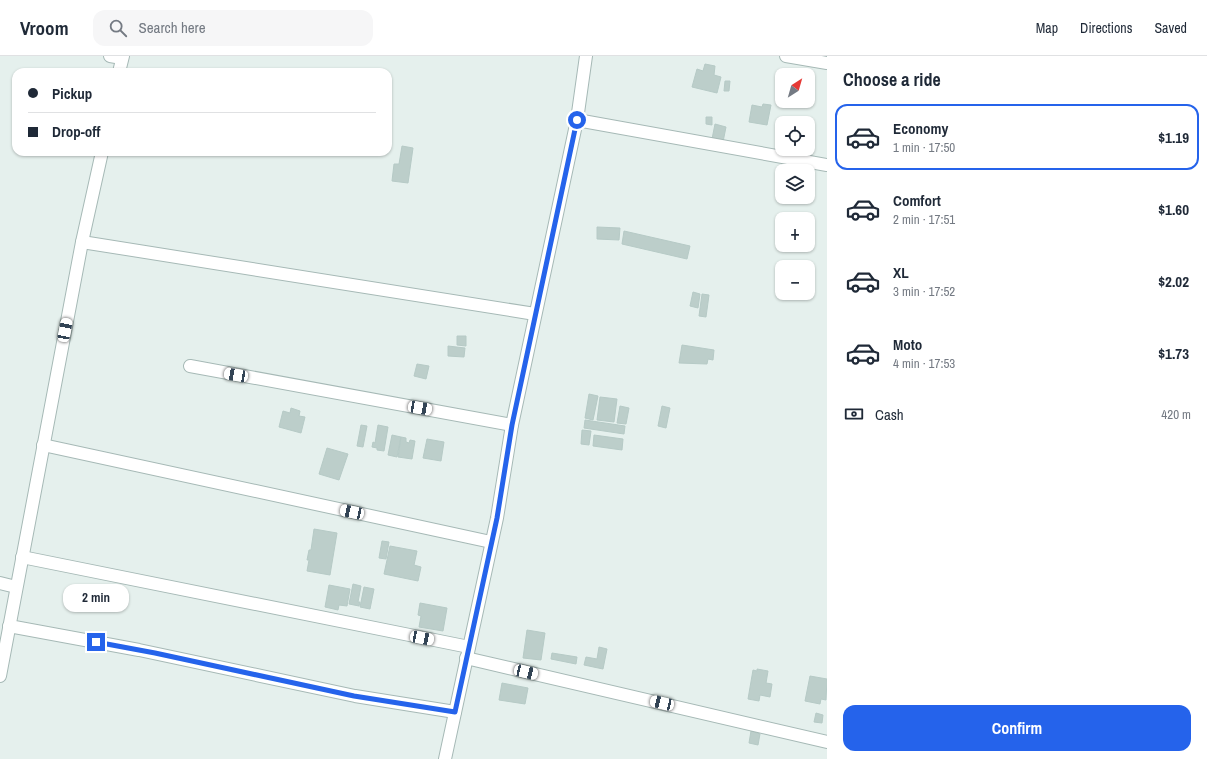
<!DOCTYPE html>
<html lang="en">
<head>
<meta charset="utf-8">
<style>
	:root { --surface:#fff; --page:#f6f6f7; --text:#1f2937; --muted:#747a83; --line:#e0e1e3; --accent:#2563eb }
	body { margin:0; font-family:"Archivo Narrow",sans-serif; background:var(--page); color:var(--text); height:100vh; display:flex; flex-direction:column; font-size:15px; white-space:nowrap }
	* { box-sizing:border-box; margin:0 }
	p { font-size:13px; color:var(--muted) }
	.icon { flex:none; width:22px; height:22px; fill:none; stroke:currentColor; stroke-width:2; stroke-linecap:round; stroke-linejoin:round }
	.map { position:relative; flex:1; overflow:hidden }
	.drawer { display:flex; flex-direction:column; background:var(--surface); width:380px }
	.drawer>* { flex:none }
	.top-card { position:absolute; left:12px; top:12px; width:380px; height:88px; border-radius:12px; box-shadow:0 1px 3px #0004; display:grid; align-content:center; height:88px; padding:0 16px; background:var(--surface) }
	.needle { width:26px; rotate:37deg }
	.tools { position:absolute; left:775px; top:12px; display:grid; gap:8px }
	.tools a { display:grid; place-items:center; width:40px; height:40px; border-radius:8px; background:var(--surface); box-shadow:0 1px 3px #0004; font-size:20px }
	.end { position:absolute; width:18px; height:18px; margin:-9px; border:5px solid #2563eb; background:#fff; box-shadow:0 0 0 2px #fff }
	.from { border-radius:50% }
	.bubble { position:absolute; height:28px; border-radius:12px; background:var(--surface); box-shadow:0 1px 3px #0004; font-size:13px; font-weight:800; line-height:28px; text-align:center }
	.car { position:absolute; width:12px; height:24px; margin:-12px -6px; border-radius:5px; box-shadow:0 0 3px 1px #0007; background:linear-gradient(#fff 24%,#345 0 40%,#fff 0 76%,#345 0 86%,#fff 0) }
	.top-card b { display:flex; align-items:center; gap:14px; height:38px; font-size:15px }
	.top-card b+b { border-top:1px solid var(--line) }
	.top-card i { width:10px; height:10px; background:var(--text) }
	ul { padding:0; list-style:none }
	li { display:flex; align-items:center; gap:12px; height:66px; margin:0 8px 6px; padding:0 8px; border:2px solid transparent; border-radius:12px }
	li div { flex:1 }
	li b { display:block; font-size:15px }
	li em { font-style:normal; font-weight:800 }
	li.active { border-color:var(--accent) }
	li>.icon { width:36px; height:36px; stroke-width:1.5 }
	h2 { padding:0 16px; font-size:18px; line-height:48px }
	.pay { display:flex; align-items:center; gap:10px; height:44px; padding:0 16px; font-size:15px }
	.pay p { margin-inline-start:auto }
	.cta { display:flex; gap:8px; margin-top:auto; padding:8px 16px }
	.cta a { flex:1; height:46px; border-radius:12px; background:var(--accent); color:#fff; font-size:16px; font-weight:800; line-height:46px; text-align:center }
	header { display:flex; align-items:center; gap:24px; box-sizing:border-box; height:56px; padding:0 20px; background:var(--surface); border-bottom:1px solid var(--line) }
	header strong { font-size:19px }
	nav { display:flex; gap:22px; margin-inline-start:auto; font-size:14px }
	.search { width:280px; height:36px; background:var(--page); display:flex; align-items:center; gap:10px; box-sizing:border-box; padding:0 14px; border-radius:12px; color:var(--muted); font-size:15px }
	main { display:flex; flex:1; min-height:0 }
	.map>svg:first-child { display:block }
	.building { fill:#bcceca; stroke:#b6cac6 }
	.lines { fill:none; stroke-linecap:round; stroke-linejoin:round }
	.street-casing { stroke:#a6b9b6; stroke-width:14 }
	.street { stroke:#fff; stroke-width:12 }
	.route { stroke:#2563eb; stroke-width:5 }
</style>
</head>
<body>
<header>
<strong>Vroom</strong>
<div class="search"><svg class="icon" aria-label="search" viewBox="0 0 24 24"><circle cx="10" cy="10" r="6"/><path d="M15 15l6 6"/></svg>Search here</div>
<nav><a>Map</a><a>Directions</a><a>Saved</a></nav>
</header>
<main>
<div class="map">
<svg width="827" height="703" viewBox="0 0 827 703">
	<rect width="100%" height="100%" fill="#e5f0ed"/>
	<g class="building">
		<polygon points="705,8 715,10 714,19 721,21 717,37 692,31 697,13 703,15"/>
		<polygon points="725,25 730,25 729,35 724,35"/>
		<polygon points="763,48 771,49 767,69 749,66 752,49 762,51"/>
		<polygon points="706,61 712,61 712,69 706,68"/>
		<polygon points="715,68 726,71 723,86 712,83"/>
		<polygon points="402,90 413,92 408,127 392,125 394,108 399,108"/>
		<polygon points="597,171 620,172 619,184 597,183"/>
		<polygon points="624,175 690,190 687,203 622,188"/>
		<polygon points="693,236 700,238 698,252 690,250"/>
		<polygon points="702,238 709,239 706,261 699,260"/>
		<polygon points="457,280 466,280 466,290 457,289"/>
		<polygon points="682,289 714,294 713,304 708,303 707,308 679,307"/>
		<polygon points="448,290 465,292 464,301 448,300"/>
		<polygon points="417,308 429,310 426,323 414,320"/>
		<polygon points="589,338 598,340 593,364 585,362"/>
		<polygon points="600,341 617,343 614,366 597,364"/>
		<polygon points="620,350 629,352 626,368 617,367"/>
		<polygon points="662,350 670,352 666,372 658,370"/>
		<polygon points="291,352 300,355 299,360 305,361 301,377 279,371 283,355 290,357"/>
		<polygon points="585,364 625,370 624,378 584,372"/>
		<polygon points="361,369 367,370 363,391 357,390"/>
		<polygon points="378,369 388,371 384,395 377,394 377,392 372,391 373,386 375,387"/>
		<polygon points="582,374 591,375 589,389 581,388"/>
		<polygon points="392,379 401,381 397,401 388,399"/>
		<polygon points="594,379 623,383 622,394 593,390"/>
		<polygon points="401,381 406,382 406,386 409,387 410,384 415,385 412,403 398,401"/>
		<polygon points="427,383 444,386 441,405 423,402"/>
		<polygon points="327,392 348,398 339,424 319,418"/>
		<polygon points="314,473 337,477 330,519 307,515 309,504 307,504 309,494 311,494"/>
		<polygon points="382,485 389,486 386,503 379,502"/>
		<polygon points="390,490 417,495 414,509 421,511 418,525 384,518"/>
		<polygon points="353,528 361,530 358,546 360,546 359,550 349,548"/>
		<polygon points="329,529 350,533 347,550 339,549 338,554 325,551"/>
		<polygon points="364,531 374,533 370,553 360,551"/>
		<polygon points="420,547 447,552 443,575 419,571 421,560 418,559"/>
		<polygon points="527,574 545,577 541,604 523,602"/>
		<polygon points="599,591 607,593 603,613 584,609 586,601 597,603"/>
		<polygon points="552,597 577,601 576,608 551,603"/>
		<polygon points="757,613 768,615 766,627 772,628 770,641 760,639 759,645 748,643 753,614 757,615"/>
		<polygon points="810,620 827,623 826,644 821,643 820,648 805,645"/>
		<polygon points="502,627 528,632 525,648 499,644"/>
		<polygon points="816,657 823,659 822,667 814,666"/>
		<polygon points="751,675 760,678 758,689 749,687"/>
	</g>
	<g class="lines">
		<defs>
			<g id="street">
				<polyline points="110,0 122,2"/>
				<polyline points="786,0 827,7"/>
				<polyline points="119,16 123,0"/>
				<polyline points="577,64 827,109"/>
				<polyline points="82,186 535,258"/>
				<polyline points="190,310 512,369"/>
				<polyline points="43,389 491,486"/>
				<polyline points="22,501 469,591"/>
				<polyline points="0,527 16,531"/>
				<polyline points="9,570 139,594 355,640 455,656"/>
				<polyline points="466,602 827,686"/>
				<polyline points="0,620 82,186 102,96"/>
				<polyline points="445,703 497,462 512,369 577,64 586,0"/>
			</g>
		</defs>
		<use href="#street" class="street-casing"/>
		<use href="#street" class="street"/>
	</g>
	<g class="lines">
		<polyline class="route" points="96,586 155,597 354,640 455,656 497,462 512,369 577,64"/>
	</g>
</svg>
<div class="tools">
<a><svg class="needle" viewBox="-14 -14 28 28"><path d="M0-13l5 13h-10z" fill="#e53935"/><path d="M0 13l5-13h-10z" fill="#747a83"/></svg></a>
<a><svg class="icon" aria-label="locate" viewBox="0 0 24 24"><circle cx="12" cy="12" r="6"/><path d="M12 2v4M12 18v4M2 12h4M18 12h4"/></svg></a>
<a><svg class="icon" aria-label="layers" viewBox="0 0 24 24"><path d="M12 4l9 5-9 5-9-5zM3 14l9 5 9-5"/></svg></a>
<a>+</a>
<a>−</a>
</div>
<i class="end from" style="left:577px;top:64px"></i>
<i class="end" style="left:96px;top:586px"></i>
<div class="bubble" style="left:63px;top:528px;width:66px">2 min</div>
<i class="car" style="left:65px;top:274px;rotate:11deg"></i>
<i class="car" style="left:236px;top:319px;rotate:280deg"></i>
<i class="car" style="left:420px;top:352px;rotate:100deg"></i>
<i class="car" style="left:352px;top:456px;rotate:282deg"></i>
<i class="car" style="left:422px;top:582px;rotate:101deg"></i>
<i class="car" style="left:526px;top:616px;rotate:103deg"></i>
<i class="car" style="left:662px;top:647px;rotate:283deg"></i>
<div class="top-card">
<b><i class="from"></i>Pickup</b>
<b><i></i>Drop-off</b>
</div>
</div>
<section class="drawer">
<h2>Choose a ride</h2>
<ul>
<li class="active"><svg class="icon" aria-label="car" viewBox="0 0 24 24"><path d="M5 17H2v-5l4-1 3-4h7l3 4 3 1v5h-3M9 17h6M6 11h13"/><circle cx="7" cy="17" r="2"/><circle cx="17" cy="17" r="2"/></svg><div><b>Economy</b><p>1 min · 17:50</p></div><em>$1.19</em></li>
<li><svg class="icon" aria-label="car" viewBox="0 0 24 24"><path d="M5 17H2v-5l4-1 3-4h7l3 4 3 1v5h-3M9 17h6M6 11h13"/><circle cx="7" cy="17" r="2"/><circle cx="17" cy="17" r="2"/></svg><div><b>Comfort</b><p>2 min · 17:51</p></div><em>$1.60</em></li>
<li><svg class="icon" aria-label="car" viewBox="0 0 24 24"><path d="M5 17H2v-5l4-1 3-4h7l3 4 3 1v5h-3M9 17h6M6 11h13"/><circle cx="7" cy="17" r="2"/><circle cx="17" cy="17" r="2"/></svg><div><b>XL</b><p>3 min · 17:52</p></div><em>$2.02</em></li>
<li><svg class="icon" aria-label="car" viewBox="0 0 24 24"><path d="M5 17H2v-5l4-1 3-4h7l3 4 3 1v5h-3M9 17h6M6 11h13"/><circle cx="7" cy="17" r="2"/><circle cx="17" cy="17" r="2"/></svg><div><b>Moto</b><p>4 min · 17:53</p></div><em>$1.73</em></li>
</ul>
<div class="pay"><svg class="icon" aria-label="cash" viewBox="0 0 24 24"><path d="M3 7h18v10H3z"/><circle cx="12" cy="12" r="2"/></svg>Cash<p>420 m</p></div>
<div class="cta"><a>Confirm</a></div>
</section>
</main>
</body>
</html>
